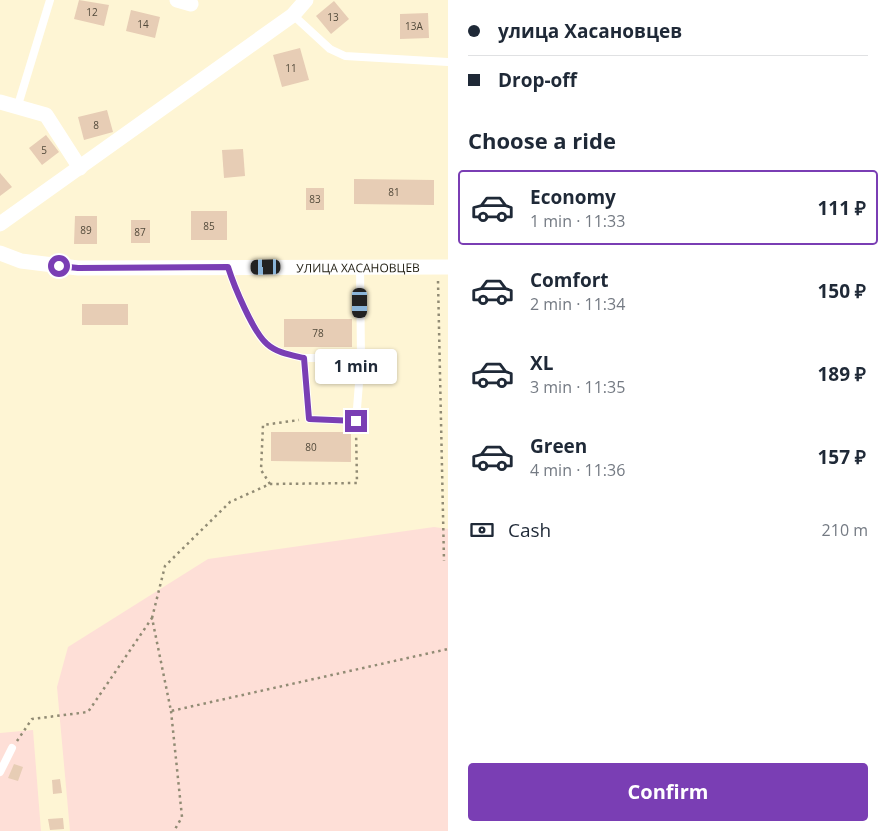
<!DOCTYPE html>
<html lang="en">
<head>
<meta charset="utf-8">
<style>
	:root { --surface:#fff; --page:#f6f6f7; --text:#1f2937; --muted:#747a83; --line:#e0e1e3; --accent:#7a3eb4 }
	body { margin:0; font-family:"Open Sans",sans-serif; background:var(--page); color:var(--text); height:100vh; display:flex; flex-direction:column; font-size:19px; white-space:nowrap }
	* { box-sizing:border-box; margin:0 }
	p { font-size:16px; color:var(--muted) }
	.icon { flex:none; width:28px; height:28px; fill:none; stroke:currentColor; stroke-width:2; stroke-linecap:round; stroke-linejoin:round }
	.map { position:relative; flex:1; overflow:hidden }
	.panel { display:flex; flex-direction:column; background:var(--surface); width:440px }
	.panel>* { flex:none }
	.guide { display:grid; align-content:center; height:110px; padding:0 20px; background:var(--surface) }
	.end { position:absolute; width:22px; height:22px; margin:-11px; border:6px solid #7a3eb4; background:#fff; box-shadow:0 0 0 2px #fff }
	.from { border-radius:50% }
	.bubble { position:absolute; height:35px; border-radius:5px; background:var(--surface); box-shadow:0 1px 4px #0004; font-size:16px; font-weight:700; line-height:35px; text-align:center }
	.car { position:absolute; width:15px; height:30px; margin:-15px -8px; border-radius:6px; box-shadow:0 0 4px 1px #0007; background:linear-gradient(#222 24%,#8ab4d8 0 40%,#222 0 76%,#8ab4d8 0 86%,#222 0) }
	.guide b { display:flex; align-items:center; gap:18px; height:48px; font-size:19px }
	.guide b+b { border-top:1px solid var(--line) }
	.guide i { width:12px; height:12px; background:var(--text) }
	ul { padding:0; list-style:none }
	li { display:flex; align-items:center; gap:15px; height:75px; margin:0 10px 8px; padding:0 10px; border:2px solid transparent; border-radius:5px }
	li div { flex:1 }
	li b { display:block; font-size:19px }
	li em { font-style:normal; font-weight:700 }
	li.selected { border-color:var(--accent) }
	li>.icon { width:45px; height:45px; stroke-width:1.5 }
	h2 { padding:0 20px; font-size:22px; line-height:60px }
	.pay { display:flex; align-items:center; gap:12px; height:55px; padding:0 20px; font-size:19px }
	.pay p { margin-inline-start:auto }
	.action { display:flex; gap:10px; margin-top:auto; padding:10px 20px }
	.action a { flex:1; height:58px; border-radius:5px; background:var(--accent); color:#fff; font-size:20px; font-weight:700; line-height:58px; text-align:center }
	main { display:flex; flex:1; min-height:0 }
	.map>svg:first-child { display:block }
	.green { fill:#fedfd7 }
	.building { fill:#e7cdb5 }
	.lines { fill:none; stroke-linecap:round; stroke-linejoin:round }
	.path { stroke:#918b74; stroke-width:2.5; stroke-dasharray:2.5 4; stroke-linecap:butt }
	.service { stroke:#fff; stroke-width:8 }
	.minor { stroke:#fff; stroke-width:15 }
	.route { stroke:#7a3eb4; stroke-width:6 }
	.labels { text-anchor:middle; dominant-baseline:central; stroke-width:4.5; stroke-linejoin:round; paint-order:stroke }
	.number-label { font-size:10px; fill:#524a3b }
	.street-label { font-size:12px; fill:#211e12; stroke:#fff }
</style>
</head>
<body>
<main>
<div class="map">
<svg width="448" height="831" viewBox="0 0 448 831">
	<rect width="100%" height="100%" fill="#fef5d4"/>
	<g class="green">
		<polygon points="434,527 448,529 448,831 70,831 57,687 68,647 208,559"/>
		<polygon points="33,730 41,831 0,831 0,733"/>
	</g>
	<g class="building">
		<polygon points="79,0 109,5 104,26 74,19"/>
		<polygon points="334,1 349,19 331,34 316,16"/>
		<polygon points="131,10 160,17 155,38 126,31"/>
		<polygon points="428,13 429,38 400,39 400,14"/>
		<polygon points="300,48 309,80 282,87 273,55"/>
		<polygon points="107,110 113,132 84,140 78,117"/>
		<polygon points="46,135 59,152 42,165 29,148"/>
		<polygon points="243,149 245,176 224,178 222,150"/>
		<polygon points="0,173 12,187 0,196"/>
		<polygon points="354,179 434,180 434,205 354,204"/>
		<rect x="306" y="188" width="18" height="22"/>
		<rect x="191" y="211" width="36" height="29"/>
		<polygon points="75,216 97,216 97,244 74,244"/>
		<rect x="131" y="220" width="19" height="23"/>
		<rect x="82" y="304" width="46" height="21"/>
		<rect x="284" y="319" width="68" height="28"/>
		<polygon points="271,432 351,432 351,462 271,461"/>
		<polygon points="14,764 23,767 18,781 8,778"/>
		<polygon points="60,779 62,793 53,794 52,780"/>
		<polygon points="63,818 64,829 50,830 48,819"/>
	</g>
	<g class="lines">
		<g class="path">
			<polyline points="438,281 444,561"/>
			<polyline points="270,484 261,470 263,425 299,420"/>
			<polyline points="152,618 165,566 230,502 270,484 357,483 356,429"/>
			<polyline points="171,711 182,817 174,831"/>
			<polyline points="17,741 32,719 88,712 152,618 171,711 448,649"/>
		</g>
		<g class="service">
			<polyline points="293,15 330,49 345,56 448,62"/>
			<polyline points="18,105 50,0"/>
			<path d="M228,267C234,286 253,333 267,344C277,353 291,355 304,358L309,419L356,421L361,358L360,266"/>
			<polyline points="304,358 361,358"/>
			<polyline points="0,772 12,748"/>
		</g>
		<g class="minor">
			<polyline points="177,0 191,4"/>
			<polyline points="0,102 46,115 80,168"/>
			<polyline points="0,224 293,15 306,0"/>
			<path id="s1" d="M0,253L21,261L78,268L448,267"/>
		</g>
	</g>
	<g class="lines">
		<path class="route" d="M59,266L78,268L228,267C234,286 253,332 267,344C277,353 291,355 304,358L309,419L356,421"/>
	</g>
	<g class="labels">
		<g class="number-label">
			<text x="92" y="12">12</text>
			<text x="333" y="17">13</text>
			<text x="143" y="24">14</text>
			<text x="414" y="26">13А</text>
			<text x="291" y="68">11</text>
			<text x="96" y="125">8</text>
			<text x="44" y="150">5</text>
			<text x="394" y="192">81</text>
			<text x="315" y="199">83</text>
			<text x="209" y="226">85</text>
			<text x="86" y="230">89</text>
			<text x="140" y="232">87</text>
			<text x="318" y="333">78</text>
			<text x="311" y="447">80</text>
		</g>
		<g class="street-label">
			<text stroke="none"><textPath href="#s1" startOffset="360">УЛИЦА ХАСАНОВЦЕВ</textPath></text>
		</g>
	</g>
</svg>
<i class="end from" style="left:59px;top:266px"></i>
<i class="end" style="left:356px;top:421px"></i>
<div class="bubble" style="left:315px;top:349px;width:82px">1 min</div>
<i class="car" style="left:266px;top:267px;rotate:269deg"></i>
<i class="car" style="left:360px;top:303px;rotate:180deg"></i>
</div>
<section class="panel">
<div class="guide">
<b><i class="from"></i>улица Хасановцев</b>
<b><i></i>Drop-off</b>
</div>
<h2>Choose a ride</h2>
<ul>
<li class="selected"><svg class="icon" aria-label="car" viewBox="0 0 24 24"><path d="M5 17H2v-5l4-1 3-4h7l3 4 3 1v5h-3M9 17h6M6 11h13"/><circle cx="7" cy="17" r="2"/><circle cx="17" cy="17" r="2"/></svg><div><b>Economy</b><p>1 min · 11:33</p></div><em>111 ₽</em></li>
<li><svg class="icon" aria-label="car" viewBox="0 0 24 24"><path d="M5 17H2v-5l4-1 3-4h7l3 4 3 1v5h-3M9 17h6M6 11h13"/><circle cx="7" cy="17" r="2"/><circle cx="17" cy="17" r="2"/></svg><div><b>Comfort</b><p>2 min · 11:34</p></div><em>150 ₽</em></li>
<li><svg class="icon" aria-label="car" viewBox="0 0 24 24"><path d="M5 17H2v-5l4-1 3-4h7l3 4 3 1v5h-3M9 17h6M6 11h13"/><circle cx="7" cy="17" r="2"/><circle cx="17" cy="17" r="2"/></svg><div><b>XL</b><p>3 min · 11:35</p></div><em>189 ₽</em></li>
<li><svg class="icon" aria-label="car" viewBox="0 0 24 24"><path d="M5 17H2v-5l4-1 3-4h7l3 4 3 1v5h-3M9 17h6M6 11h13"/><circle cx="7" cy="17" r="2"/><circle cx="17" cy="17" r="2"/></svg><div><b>Green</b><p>4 min · 11:36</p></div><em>157 ₽</em></li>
</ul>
<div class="pay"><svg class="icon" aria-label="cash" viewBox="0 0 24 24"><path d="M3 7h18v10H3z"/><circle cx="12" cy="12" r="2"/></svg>Cash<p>210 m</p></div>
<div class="action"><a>Confirm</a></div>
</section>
</main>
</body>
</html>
